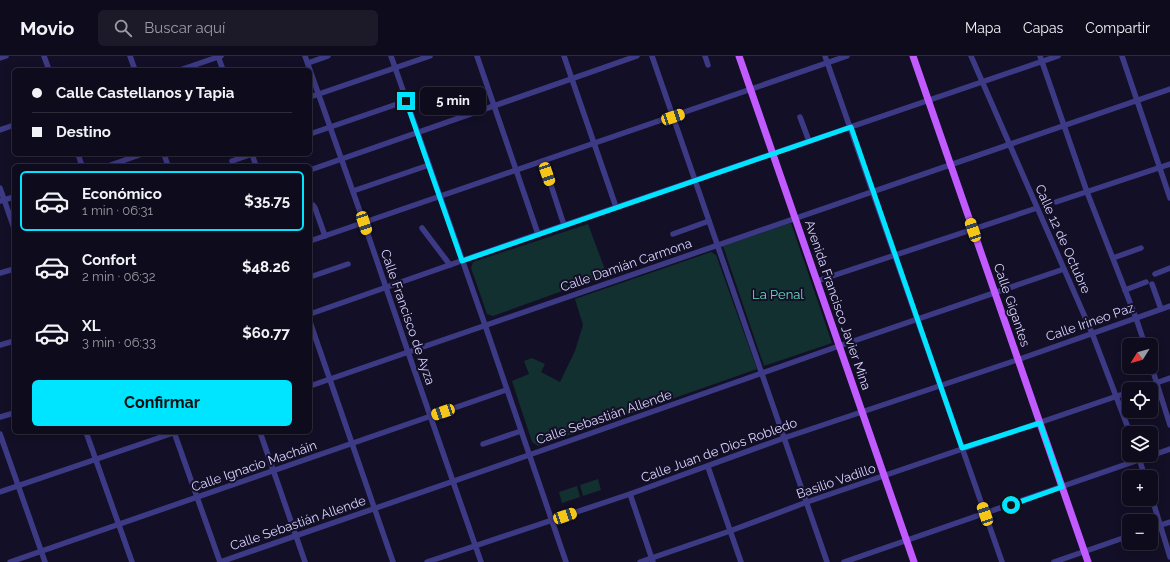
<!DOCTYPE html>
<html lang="es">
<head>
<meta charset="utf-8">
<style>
	:root { --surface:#0e0b1c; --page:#1c1929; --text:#f1f3f6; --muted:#9b9ba3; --line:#2e2b3b; --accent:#00e5ff }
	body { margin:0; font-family:Raleway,sans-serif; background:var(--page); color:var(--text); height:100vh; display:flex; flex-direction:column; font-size:15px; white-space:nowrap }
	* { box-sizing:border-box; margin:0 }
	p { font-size:13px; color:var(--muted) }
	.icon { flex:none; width:22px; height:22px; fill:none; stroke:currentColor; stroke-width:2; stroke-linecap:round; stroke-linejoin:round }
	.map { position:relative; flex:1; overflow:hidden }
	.sheet { position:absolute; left:12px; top:108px; width:300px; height:270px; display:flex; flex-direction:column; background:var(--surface); border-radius:6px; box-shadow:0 2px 10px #0003,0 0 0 1px var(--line) }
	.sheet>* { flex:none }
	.banner { position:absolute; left:12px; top:12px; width:300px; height:88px; border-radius:6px; box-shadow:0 2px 10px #0003,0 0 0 1px var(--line); display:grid; align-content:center; height:88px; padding:0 20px; background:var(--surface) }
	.needle { width:26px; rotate:233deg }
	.fabs { position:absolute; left:1122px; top:282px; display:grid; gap:8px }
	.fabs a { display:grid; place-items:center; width:36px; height:36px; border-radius:6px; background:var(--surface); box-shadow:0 2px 10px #0003,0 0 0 1px var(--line); font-size:20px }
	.end { position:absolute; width:18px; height:18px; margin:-9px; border:5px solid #00e5ff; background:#111; box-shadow:0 0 0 2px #111 }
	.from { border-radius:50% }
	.bubble { position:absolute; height:28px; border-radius:6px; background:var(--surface); box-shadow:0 2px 10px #0003,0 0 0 1px var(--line); font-size:13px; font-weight:700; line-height:28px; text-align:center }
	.car { position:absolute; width:12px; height:24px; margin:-12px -6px; border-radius:5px; box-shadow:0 0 3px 1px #0007; background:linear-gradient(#f5c518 24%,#345 0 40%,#f5c518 0 76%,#345 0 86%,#f5c518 0) }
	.banner b { display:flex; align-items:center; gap:14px; height:38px; font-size:15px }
	.banner b+b { border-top:1px solid var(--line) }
	.banner i { width:10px; height:10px; background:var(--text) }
	ul { padding:7px 0 0; list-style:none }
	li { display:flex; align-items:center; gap:12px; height:60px; margin:0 8px 6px; padding:0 12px; border:2px solid transparent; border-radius:6px }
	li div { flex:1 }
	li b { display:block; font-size:15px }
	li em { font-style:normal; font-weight:700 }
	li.active { border-color:var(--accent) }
	li>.icon { width:36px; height:36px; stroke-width:1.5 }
	.action { display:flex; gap:8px; margin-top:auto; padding:8px 20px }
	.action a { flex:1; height:46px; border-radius:6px; background:var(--accent); color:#111; font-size:16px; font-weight:700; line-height:46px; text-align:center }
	header { display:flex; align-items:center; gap:24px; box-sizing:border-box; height:56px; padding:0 20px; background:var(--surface); border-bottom:1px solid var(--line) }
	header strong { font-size:19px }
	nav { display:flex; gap:22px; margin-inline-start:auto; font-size:14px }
	.search { width:280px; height:36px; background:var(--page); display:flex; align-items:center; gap:10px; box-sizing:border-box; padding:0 14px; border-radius:6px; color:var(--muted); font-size:15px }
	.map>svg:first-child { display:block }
	.green { fill:#12302f }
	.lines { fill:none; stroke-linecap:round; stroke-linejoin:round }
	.minor { stroke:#3d3a85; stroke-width:5.5 }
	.major { stroke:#c25bff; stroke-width:7 }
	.route { stroke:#00e5ff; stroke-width:5 }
	.labels { text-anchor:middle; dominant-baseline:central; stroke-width:4; stroke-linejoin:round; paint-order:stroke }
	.street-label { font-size:13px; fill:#d9d4ff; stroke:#130f26 }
	.park-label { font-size:13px; fill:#5fe0c0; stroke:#130f26 }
</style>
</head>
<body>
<header>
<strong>Movio</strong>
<div class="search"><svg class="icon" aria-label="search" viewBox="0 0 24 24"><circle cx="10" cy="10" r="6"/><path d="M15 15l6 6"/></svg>Buscar aquí</div>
<nav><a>Mapa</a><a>Capas</a><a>Compartir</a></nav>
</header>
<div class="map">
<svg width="1170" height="506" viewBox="0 0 1170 506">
	<rect width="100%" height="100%" fill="#130f26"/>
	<g class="green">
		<polygon points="791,167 832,287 764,310 723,190"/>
		<polygon points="588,168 607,219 493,260 487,258 471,212 473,206"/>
		<polygon points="711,196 716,199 757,313 538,390 532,386 512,325 529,318 524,305 532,302 545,308 541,316 560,326 575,295 583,269 575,243"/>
		<polygon points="598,423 601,434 583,440 580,429"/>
		<polygon points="577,430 580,441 562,447 559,436"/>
	</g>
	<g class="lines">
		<g class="minor">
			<polyline points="44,0 49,14"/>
			<polyline points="130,0 135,14"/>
			<polyline points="218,0 223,14"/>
			<polyline points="305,0 364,167 408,296 481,506"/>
			<polyline points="391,0 485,269 566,506"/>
			<polyline points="477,0 538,178"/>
			<polyline points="564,0 616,151"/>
			<polyline points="652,0 827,506"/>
			<polyline points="705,0 708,9"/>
			<polyline points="825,0 1002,506"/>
			<polyline points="971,0 1092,277 1130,377"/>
			<polyline points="1040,0 1087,136 1136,262 1145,289"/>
			<polyline points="1122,0 1170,142"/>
			<polyline points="0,2 6,0"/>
			<polyline points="308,7 328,0"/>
			<polyline points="180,14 221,0"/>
			<polyline points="310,41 430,0"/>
			<polyline points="800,61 809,85"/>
			<polyline points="0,74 14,69"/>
			<polyline points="310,78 406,45"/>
			<polyline points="78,98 82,110"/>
			<polyline points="164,98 168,110"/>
			<polyline points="252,98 256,110"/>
			<polyline points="232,105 252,98"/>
			<polyline points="543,105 564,169"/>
			<polyline points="108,110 142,98"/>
			<polyline points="310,114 637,0"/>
			<polyline points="0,132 14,172"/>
			<polyline points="353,135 429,109"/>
			<polyline points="0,145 14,141"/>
			<polyline points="1056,146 1170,108"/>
			<polyline points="310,150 313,149 315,152 325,180"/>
			<polyline points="422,172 450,209"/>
			<polyline points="673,178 709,165"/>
			<polyline points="310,185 847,0"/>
			<polyline points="1113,202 1141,192"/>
			<polyline points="0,217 14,213"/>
			<polyline points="1155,218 1170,212"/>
			<polyline points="310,221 348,208"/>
			<polyline points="817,225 1037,152"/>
			<polyline points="1152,228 1161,253"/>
			<polyline points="1125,234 1146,226"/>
			<polyline points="310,258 538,178 1058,0"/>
			<polyline points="310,266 393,506"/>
			<polyline points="0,289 14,285"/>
			<polyline points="1151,309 1170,369"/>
			<polyline points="310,330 1170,33"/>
			<polyline points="1139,333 1170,322"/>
			<polyline points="0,361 14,357"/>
			<polyline points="86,376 132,506"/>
			<polyline points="174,376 220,506"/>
			<polyline points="260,376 305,506"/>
			<polyline points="0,378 45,506"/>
			<polyline points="483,388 521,375"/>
			<polyline points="1138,399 1145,421"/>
			<polyline points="708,411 741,506"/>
			<polyline points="0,436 176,376"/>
			<polyline points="630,438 653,506"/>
			<polyline points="1151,439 1170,501"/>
			<polyline points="1151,472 1170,466"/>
			<polyline points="10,506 506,334"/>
			<polyline points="220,506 529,399 839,290 1064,213"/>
			<polyline points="427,506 630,438 784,382 1017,304 1170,250"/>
			<polyline points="640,506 730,475 807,446 1129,336"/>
			<polyline points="844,506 1170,393"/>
			<polyline points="1054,506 1129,480"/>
		</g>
		<g class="major">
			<polyline points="739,0 914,506"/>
			<polyline points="913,0 1088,506"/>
		</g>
	</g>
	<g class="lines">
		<polyline class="route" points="406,45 462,205 851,71 962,392 1040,367 1062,431 1011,449"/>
	</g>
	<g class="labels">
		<g class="street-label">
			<text transform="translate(1063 183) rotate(66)">Calle 12 de Octubre</text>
			<text transform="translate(626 209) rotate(-19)">Calle Damián Carmona</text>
			<text transform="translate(838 249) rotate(71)">Avenida Francisco Javier Mina</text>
			<text transform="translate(1012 249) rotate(71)">Calle Gigantes</text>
			<text transform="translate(408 261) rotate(71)">Calle Francisco de Ayza</text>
			<text transform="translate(1090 266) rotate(-19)">Calle Irineo Paz</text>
			<text transform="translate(604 361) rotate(-19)">Calle Sebastián Allende</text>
			<text transform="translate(719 394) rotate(-20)">Calle Juan de Dios Robledo</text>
			<text transform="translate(254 410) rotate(-19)">Calle Ignacio Macháin</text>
			<text transform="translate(836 425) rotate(-19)">Basilio Vadillo</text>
			<text transform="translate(298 467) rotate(-19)">Calle Sebastián Allende</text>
		</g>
		<g class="park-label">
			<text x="778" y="238">La Penal</text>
		</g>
	</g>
</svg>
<div class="fabs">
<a><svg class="needle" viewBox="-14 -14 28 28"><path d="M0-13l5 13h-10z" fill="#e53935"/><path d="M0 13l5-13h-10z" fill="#9b9ba3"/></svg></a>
<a><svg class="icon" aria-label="locate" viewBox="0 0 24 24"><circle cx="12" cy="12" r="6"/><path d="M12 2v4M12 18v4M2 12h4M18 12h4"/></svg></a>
<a><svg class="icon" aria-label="layers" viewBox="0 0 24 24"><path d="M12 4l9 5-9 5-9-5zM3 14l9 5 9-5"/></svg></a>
<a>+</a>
<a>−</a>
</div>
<i class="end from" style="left:1011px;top:449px"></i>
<i class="end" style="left:406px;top:45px"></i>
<div class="bubble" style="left:420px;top:31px;width:66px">5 min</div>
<i class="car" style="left:673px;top:61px;rotate:71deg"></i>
<i class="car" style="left:547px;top:118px;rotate:161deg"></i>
<i class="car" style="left:364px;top:167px;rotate:162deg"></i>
<i class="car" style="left:973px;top:174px;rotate:341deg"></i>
<i class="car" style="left:443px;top:356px;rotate:251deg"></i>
<i class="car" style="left:985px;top:458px;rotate:341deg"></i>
<i class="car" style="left:565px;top:460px;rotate:71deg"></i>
<div class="banner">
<b><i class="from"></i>Calle Castellanos y Tapia</b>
<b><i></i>Destino</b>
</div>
<section class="sheet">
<ul>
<li class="active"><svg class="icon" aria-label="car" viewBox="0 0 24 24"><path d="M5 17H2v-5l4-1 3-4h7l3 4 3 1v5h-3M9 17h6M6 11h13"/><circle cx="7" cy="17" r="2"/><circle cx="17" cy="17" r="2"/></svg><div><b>Económico</b><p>1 min · 06:31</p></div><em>$35.75</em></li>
<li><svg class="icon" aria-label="car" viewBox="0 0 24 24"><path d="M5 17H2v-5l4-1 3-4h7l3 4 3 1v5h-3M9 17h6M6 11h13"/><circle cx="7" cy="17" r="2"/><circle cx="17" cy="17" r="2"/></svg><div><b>Confort</b><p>2 min · 06:32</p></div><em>$48.26</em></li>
<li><svg class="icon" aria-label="car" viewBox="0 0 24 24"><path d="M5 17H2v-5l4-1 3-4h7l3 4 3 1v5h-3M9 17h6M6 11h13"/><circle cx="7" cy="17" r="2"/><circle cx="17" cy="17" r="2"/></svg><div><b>XL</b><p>3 min · 06:33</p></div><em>$60.77</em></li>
</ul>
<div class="action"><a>Confirmar</a></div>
</section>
</div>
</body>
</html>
